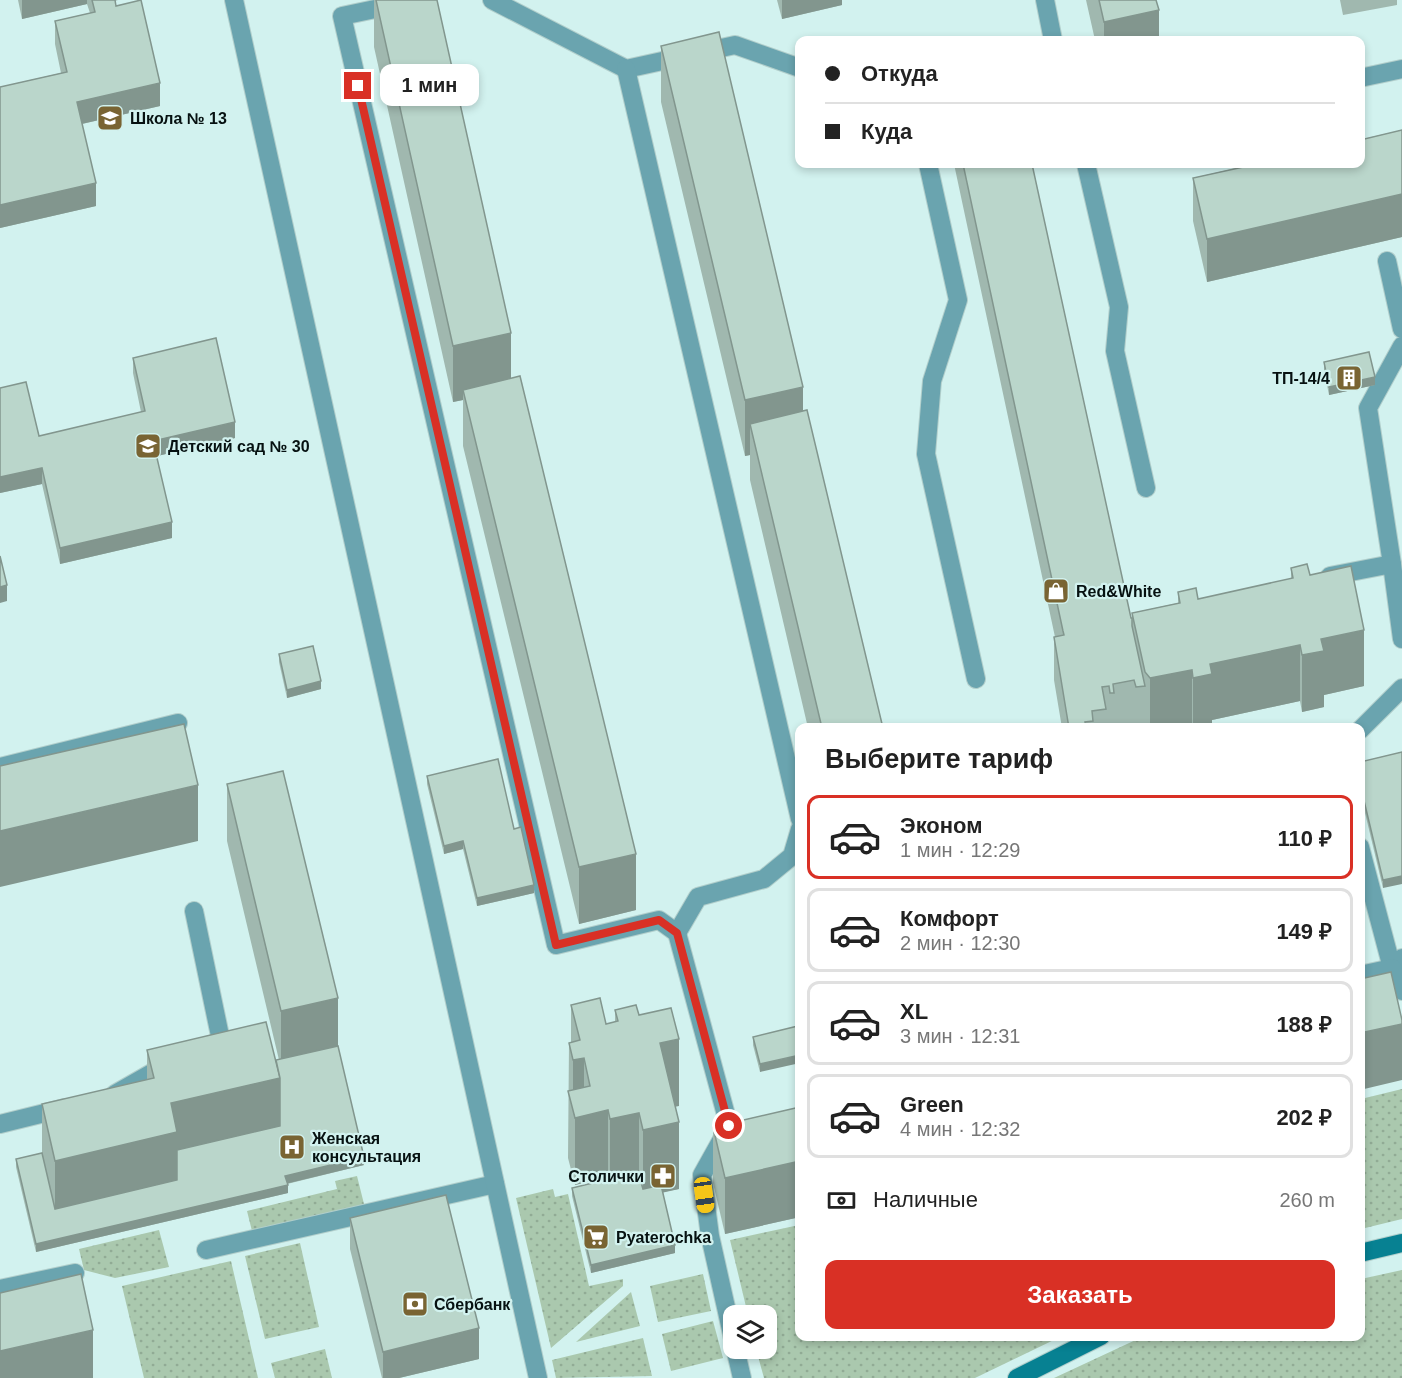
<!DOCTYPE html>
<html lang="ru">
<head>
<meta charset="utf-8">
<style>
	:root { --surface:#fff; --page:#f6f6f6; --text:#222; --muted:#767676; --line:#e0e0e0; --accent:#d93025 }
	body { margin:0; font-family:Helvetica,sans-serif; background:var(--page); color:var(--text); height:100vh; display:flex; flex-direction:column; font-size:22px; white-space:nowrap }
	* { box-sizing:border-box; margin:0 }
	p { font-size:20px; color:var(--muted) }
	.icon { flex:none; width:33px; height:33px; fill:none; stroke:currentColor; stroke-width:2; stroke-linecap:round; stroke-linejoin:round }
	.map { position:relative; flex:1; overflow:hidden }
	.drawer { position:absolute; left:795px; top:723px; width:570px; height:618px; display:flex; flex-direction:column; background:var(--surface); border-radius:12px; box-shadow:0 3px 9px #0003 }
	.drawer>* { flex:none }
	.top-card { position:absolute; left:795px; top:36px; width:570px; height:132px; border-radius:12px; box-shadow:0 3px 9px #0003; display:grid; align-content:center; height:132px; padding:0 30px; background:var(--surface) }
	.tools { position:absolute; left:723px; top:1305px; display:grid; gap:12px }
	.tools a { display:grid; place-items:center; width:54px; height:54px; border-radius:12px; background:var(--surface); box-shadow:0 3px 9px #0003; font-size:30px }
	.end { position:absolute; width:27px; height:27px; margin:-14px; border:8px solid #d93025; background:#fff; box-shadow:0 0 0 3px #fff }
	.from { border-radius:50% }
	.bubble { position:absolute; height:42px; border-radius:12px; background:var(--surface); box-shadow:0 3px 9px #0003; font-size:20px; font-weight:700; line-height:42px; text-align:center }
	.car { position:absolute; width:18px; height:36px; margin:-18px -9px; border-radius:8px; box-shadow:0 0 4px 2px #0007; background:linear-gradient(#f5c518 24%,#345 0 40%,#f5c518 0 76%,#345 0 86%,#f5c518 0) }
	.top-card b { display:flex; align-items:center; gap:21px; height:57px; font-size:22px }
	.top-card b+b { border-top:2px solid var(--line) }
	.top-card i { width:15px; height:15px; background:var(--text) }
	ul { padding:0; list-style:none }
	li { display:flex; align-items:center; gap:18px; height:84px; margin:0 12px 9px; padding:0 18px; border:3px solid var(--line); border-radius:12px }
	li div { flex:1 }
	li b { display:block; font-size:22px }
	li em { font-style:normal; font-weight:700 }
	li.selected { border-color:var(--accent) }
	li>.icon { width:54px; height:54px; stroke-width:1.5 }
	h2 { padding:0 30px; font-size:27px; line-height:72px }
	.pay { display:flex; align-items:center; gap:15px; height:66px; padding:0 30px; font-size:22px }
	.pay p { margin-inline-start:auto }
	.button { display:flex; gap:12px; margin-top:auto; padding:12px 30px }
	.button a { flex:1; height:69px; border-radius:12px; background:var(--accent); color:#fff; font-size:24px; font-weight:700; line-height:69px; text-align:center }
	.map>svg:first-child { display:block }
	.grass { fill:url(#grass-dots) }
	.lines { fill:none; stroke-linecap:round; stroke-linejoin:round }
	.lane-casing { stroke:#b1cecb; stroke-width:20 }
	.street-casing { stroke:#b1cecb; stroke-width:20 }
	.secondary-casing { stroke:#b1cecb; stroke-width:20 }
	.lane { stroke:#6aa4af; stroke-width:18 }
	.street { stroke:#6aa4af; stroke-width:18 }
	.secondary { stroke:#078192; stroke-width:18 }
	.wall { fill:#a0b8af }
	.shaded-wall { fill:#82968e }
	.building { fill:#bad6cb; stroke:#82968e; stroke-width:1.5 }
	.route { stroke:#d93025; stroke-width:8 }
	.labels { text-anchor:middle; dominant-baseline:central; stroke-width:4.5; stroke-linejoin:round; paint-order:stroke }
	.poi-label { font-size:16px; font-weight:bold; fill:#061111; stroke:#d2f2ef; text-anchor:start }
</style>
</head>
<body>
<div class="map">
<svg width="1402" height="1378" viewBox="0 0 1402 1378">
	<defs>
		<pattern id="grass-dots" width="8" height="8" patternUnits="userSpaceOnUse" patternTransform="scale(1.5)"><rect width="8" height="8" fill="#aac8ae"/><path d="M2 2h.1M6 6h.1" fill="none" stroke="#91ab95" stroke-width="1.8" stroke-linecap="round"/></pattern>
	</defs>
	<rect width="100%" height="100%" fill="#d2f2ef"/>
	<g class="grass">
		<polygon points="1402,1089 1402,1219 1361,1229 1361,1099"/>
		<polygon points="357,1176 365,1208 253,1235 247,1211 337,1189 335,1181"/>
		<polygon points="553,1189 555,1197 568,1194 589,1286 623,1279 623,1286 551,1348 516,1198"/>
		<polygon points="799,1225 800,1336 1060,1337 975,1378 764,1378 756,1349 766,1348 766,1316 748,1315 730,1240"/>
		<polygon points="159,1230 169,1267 115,1278 84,1270 79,1249"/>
		<polygon points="300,1243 319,1327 265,1339 245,1256"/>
		<polygon points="231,1261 258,1378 144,1378 122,1286"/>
		<polygon points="1402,1270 1402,1378 1054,1378 1142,1337 1360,1336 1361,1279"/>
		<polygon points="703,1274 711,1311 658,1322 650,1286"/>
		<polygon points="631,1292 640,1326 576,1342"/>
		<polygon points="713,1321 723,1358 671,1371 662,1334"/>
		<polygon points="643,1338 652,1376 556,1378 552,1360"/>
		<polygon points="325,1349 332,1378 275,1378 271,1363"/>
	</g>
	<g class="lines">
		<defs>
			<g id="lane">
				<polyline points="418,0 342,16 556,945 659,920 677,933 729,1126"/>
				<polyline points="492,0 626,69 735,45 800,68"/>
				<polyline points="1045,0 1053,40"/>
				<polyline points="626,69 800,819"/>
				<polyline points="1360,78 1402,69"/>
				<polyline points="928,164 958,300 932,381 926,454 976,679"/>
				<polyline points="1086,164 1119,307 1115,351 1146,488"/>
				<polyline points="1387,261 1402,329"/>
				<polyline points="1392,564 1368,408 1402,346"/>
				<polyline points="1330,576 1392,564 1402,639"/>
				<polyline points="1360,730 1402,688"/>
				<polyline points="0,767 178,723"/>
				<polyline points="1360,847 1392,968 1402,958"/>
				<polyline points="194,911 224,1055"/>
				<polyline points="677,933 698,897 764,879 792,856 800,829"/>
				<polyline points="1360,975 1392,968 1402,991"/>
				<polyline points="115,1094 157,1070 170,1067"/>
				<polyline points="0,1124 65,1108"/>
				<polyline points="726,1132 702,1175 710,1236 734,1343"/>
				<polyline points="206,1250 495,1184"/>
				<polyline points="0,1289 75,1273"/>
				<polyline points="735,1348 742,1378"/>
			</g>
			<polyline id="street" points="234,0 538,1378"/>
			<g id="secondary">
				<polyline points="1360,1253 1402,1243"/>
				<polyline points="1017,1378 1101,1336"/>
			</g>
		</defs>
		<use href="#lane" class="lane-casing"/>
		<use href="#street" class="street-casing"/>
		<use href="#secondary" class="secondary-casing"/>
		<use href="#lane" class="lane"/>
		<use href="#street" class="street"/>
		<use href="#secondary" class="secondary"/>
	</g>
	<g class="wall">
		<polygon points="18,0 118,0 115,1 116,6 160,106 82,124 96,206 0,228 0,87 61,73 55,44 55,21 90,13 87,4 22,19"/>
		<polygon points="374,0 437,0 511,378 636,910 579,924 463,446 463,400 453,402 374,47"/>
		<polygon points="777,0 842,0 842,5 782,19"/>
		<polygon points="1086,0 1156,0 1159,40 1095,40"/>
		<polygon points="1340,0 1397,0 1397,5 1343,15"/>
		<polygon points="661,46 803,411 883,728 808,728 750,480 750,455 745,456 661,102"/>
		<polygon points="1402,130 1402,237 1207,282 1193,221 1193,178"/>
		<polygon points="954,164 1032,164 1131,618 1132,618 1132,613 1178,603 1178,592 1198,599 1291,579 1291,568 1310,575 1364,686 1324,695 1324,707 1302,712 1300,701 1212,720 1212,728 1192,728 1192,726 1185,728 1135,728 1134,723 1114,726 1114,728 1062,728 1054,680 1054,637 1055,637"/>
		<polygon points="133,358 235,438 157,456 172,538 60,564 42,484 0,493 0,388 39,436 141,412 133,373"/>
		<polygon points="1324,362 1375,385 1329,395 1324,370"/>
		<polygon points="279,654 321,689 287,698 279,662"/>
		<polygon points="1402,752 1383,888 1360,792 1360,762"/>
		<polygon points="427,776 514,829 534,893 477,906 463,849 444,854 427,784"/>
		<polygon points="227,784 338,1046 364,1165 287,1184 288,1193 36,1252 16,1167 16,1159 42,1153 42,1104 147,1080 147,1050 276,1060 279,1060 227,841"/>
		<polygon points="571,1005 606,1024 615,1022 615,1010 639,1015 679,1106 675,1106 679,1189 663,1192 675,1253 591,1273 572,1196 572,1188 609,1179 608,1177 575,1185 568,1158 569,1043 571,1042"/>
		<polygon points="798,1026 760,1072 753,1045 753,1037"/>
		<polygon points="800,1107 800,1217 725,1234 713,1183 713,1127"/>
		<polygon points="350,1218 479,1359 399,1378 382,1378 350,1249"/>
	</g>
	<g class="shaded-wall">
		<polygon points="22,0 87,0 87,4 22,19"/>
		<polygon points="782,0 842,0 842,5 782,19"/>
		<polygon points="1159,10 1159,40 1104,40 1104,22"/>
		<polygon points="160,83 160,106 77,125 77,102"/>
		<polygon points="96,183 96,206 0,228 0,205"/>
		<polygon points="1402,194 1402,237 1207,282 1207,239"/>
		<polygon points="511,333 511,390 463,390 463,400 453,402 453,346"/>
		<polygon points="1375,377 1375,385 1329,395 1329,387"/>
		<polygon points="803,387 803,443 750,424 750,455 745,456 745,400"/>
		<polygon points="235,422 235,438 153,457 153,441"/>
		<polygon points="42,468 42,484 0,493 0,477"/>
		<polygon points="172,522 172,538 60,564 60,548"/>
		<polygon points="7,585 7,601 0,603 0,587"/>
		<polygon points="1364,630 1364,686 1324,695 1324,707 1302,712 1302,655 1321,639"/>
		<polygon points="1300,645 1300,701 1212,720 1212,728 1193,728 1193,678 1210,664"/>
		<polygon points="1192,670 1192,726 1185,728 1150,728 1150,678"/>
		<polygon points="321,681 321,689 287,698 287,690"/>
		<polygon points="198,785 198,841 0,887 0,831"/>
		<polygon points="463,841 463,849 444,854 444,846"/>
		<polygon points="636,854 636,910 579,924 579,867"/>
		<polygon points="1402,876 1402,884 1383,888 1383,880"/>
		<polygon points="534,885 534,893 477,906 477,898"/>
		<polygon points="338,998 338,1054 281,1067 281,1011"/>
		<polygon points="1402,1024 1402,1080 1360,1090 1360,1033"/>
		<polygon points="679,1039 679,1106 660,1110 660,1043"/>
		<polygon points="800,1055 800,1063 760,1072 760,1064"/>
		<polygon points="584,1058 584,1116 608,1110 608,1177 575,1185 575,1118 573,1111 573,1060"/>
		<polygon points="280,1078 280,1134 177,1188 55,1217 55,1161 171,1103"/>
		<polygon points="639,1113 639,1180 610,1186 610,1119"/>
		<polygon points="679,1122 679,1189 643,1197 643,1130"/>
		<polygon points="364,1157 364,1165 285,1184 285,1176"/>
		<polygon points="800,1161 800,1217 725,1234 725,1178"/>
		<polygon points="288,1185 288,1193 36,1252 36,1244"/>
		<polygon points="675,1245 675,1253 591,1273 591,1265"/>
		<polygon points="479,1328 479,1359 399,1378 383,1378 383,1352"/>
		<polygon points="93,1330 93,1378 0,1378 0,1351"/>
	</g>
	<g class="building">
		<polygon points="92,0 115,0 116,6 141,0 160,83 77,102 96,183 0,205 0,87 67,72 55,21 95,12"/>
		<polygon points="376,0 437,0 511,333 453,346"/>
		<polygon points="1099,0 1156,0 1159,10 1104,22"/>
		<polygon points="719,32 803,387 745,400 661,46"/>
		<polygon points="1402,130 1402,194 1207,239 1193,178 1257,164 1360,164 1360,140"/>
		<polygon points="963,164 1032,164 1131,618 1132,618 1132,626 1145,686 1136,687 1134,680 1113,684 1114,693 1110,693 1109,686 1102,687 1106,709 1092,711 1093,721 1085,722 1086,728 1069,728 1054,637 1064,635 1063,631"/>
		<polygon points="216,338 235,422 153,441 172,522 60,548 42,468 0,477 0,388 26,382 39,436 145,411 133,358"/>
		<polygon points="1369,352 1375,377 1329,387 1324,362"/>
		<polygon points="520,376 636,854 579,867 463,390"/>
		<polygon points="807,410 883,728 822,728 750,424"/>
		<polygon points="0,556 7,585 0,587"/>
		<polygon points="1307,564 1310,575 1351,566 1364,630 1321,639 1324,651 1302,655 1300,645 1210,664 1212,674 1193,678 1192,670 1150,678 1145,672 1132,613 1180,603 1178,592 1196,588 1198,599 1293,578 1291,568"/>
		<polygon points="313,646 321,681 287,690 279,654"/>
		<polygon points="184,724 198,785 0,831 0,766"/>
		<polygon points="1402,752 1402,876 1383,880 1360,784 1360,762"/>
		<polygon points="498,759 514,829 521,827 534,885 477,898 463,841 444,846 427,776"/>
		<polygon points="283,771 338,998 281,1011 227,784"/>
		<polygon points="1391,972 1402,1020 1402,1024 1360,1033 1360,979"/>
		<polygon points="600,998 606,1024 618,1021 615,1010 636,1005 639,1015 671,1008 679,1039 660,1043 679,1122 643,1130 639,1113 610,1119 608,1110 575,1118 568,1091 590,1086 584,1058 573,1060 569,1043 580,1040 571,1005"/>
		<polygon points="266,1022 280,1078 171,1103 177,1132 55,1161 42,1104 154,1078 147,1050"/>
		<polygon points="798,1026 800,1033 800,1055 760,1064 753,1037"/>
		<polygon points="338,1046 364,1157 285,1176 288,1185 36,1244 16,1159 42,1153 55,1209 177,1180 177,1150 280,1126 280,1078 276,1060"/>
		<polygon points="800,1107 800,1161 725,1178 713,1127"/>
		<polygon points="638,1172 643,1189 661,1185 675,1245 591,1265 572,1188"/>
		<polygon points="446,1195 479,1328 383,1352 350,1218"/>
		<polygon points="81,1274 93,1330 0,1351 0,1293"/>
	</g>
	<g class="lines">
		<polyline class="route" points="358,86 556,945 659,920 677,933 729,1126"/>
	</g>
	<defs>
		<symbol id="school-square" viewBox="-11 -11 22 22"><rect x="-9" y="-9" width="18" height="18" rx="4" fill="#796433" stroke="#d2f2ef"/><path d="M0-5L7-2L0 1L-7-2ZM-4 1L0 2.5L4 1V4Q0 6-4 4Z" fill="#fff"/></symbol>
		<symbol id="building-square" viewBox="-11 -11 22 22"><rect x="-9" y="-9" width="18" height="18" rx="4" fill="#796433" stroke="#d2f2ef"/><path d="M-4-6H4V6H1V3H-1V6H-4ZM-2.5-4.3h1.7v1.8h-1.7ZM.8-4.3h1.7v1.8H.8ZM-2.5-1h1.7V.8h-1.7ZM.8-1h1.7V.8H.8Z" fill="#fff"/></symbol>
		<symbol id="shop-square" viewBox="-11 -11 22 22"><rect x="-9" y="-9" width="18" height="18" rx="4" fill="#796433" stroke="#d2f2ef"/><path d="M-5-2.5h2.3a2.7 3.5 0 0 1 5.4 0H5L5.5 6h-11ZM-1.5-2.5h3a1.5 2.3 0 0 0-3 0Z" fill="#fff"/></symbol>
		<symbol id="hospital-square" viewBox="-11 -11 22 22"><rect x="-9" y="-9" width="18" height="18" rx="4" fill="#796433" stroke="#d2f2ef"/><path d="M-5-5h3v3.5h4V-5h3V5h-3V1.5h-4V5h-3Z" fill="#fff"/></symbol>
		<symbol id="pharmacy-square" viewBox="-11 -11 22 22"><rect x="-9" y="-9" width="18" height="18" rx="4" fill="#796433" stroke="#d2f2ef"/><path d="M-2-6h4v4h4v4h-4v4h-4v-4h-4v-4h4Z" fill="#fff"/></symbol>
		<symbol id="supermarket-square" viewBox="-11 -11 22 22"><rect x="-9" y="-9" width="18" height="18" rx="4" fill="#796433" stroke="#d2f2ef"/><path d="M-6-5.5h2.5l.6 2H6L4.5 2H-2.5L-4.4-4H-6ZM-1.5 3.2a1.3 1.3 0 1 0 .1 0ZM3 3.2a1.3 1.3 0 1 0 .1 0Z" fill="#fff"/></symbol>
		<symbol id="bank-square" viewBox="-11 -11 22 22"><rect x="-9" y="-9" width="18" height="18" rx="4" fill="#796433" stroke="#d2f2ef"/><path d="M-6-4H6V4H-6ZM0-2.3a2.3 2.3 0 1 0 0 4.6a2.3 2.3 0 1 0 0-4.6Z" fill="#fff"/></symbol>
	</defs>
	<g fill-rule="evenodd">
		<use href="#school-square" x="95" y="103" width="30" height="30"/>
		<use href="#building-square" x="1334" y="363" width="30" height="30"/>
		<use href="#school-square" x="133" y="431" width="30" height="30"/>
		<use href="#shop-square" x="1041" y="576" width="30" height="30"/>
		<use href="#hospital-square" x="277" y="1132" width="30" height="30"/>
		<use href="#pharmacy-square" x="648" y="1161" width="30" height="30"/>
		<use href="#supermarket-square" x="581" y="1222" width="30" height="30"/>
		<use href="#bank-square" x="400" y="1289" width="30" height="30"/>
	</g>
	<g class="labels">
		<g class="poi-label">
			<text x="130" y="118">Школа № 13</text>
			<text x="1330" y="378" text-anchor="end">ТП-14/4</text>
			<text x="168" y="446">Детский сад № 30</text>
			<text x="1076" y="591">Red&amp;White</text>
			<text x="312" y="1138">Женская<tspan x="312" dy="18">консультация</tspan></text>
			<text x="644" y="1176" text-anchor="end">Столички</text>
			<text x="616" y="1237">Pyaterochka</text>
			<text x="434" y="1304">Сбербанк</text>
		</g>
	</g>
</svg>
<div class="tools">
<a><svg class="icon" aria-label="layers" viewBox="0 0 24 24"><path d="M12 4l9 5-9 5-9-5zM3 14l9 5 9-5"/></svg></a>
</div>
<i class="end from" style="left:729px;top:1126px"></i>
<i class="end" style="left:358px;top:86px"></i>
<div class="bubble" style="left:380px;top:64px;width:99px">1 мин</div>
<i class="car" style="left:704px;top:1195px;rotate:172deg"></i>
<div class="top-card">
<b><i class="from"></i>Откуда</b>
<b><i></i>Куда</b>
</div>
<section class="drawer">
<h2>Выберите тариф</h2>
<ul>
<li class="selected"><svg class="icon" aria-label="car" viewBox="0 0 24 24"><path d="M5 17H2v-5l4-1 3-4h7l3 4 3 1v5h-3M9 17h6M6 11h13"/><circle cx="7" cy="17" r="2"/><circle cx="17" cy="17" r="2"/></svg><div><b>Эконом</b><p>1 мин · 12:29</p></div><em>110 ₽</em></li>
<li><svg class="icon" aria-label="car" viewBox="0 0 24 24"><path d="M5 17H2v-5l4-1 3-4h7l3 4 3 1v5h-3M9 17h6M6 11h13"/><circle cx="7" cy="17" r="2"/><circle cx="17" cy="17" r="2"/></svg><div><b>Комфорт</b><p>2 мин · 12:30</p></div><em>149 ₽</em></li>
<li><svg class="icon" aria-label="car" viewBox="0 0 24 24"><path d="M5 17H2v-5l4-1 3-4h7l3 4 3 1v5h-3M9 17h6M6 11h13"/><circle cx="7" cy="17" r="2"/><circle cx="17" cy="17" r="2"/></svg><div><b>XL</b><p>3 мин · 12:31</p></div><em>188 ₽</em></li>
<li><svg class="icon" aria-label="car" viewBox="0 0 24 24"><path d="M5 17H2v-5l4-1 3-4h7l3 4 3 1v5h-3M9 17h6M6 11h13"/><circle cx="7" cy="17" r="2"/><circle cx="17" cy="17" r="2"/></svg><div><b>Green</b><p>4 мин · 12:32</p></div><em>202 ₽</em></li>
</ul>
<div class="pay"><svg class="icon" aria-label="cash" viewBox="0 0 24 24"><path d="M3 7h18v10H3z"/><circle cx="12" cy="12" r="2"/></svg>Наличные<p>260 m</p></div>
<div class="button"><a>Заказать</a></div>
</section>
</div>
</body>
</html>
